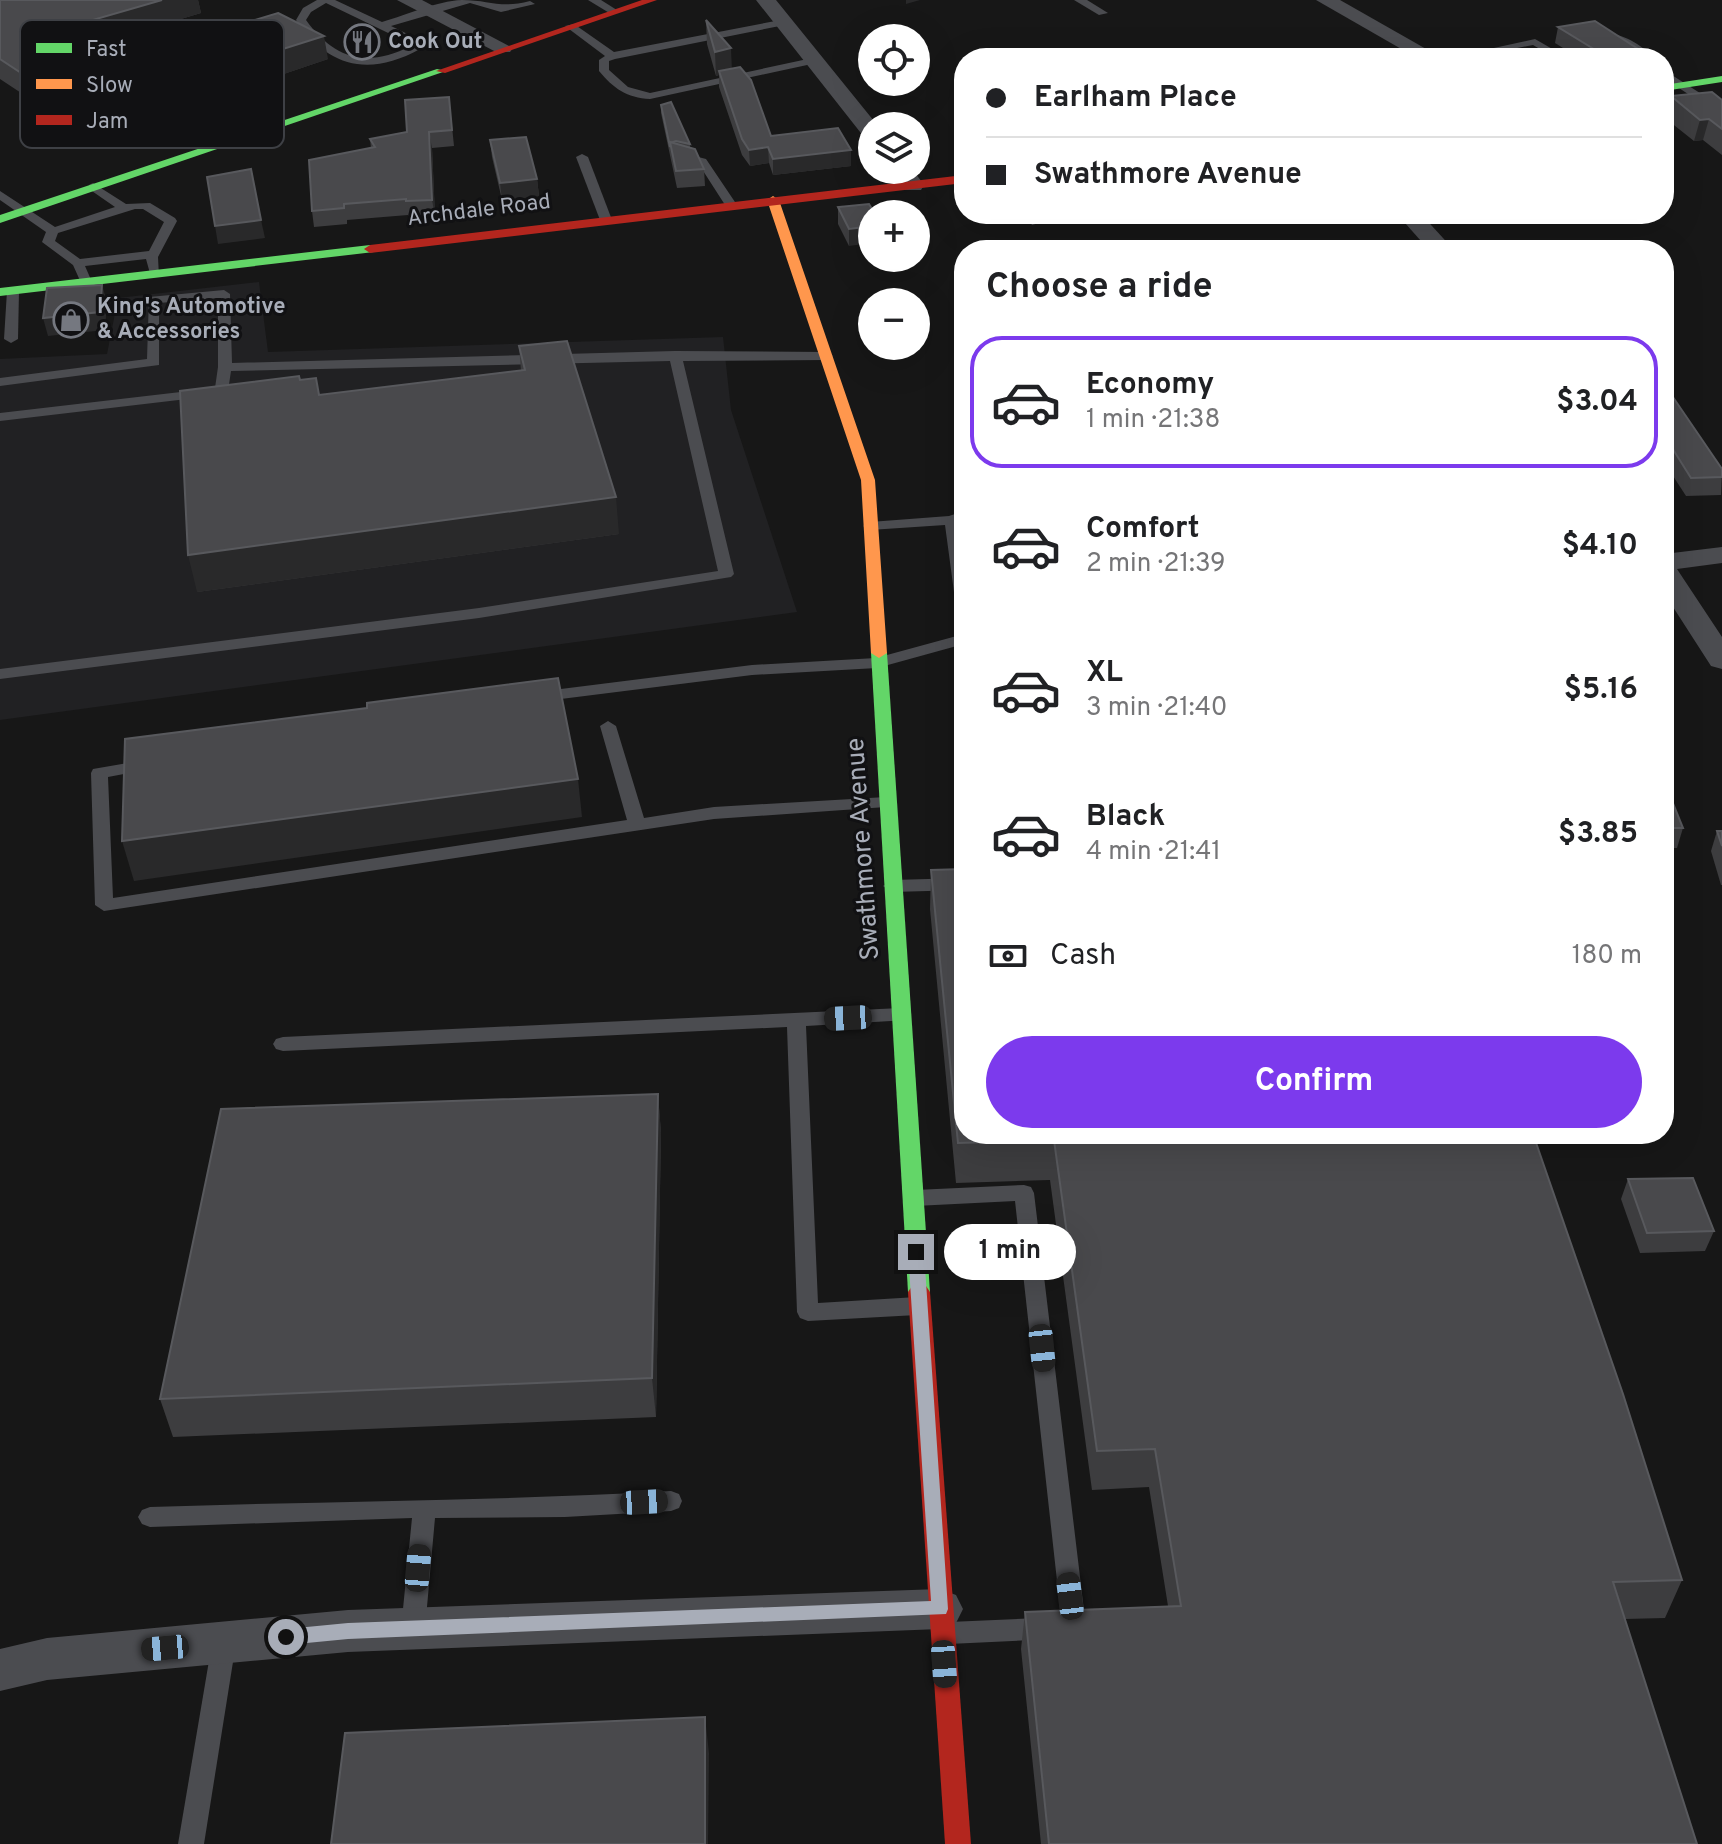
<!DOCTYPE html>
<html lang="en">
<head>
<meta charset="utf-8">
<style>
	:root { --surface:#fff; --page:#f6f6f6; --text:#202124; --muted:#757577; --line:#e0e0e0; --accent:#7c3aed }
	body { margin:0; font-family:Overpass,sans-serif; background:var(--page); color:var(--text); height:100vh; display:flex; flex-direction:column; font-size:30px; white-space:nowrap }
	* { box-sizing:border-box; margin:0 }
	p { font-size:26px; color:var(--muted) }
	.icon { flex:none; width:44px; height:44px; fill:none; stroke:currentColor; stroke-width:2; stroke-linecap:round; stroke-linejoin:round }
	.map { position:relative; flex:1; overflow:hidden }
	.details { position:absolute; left:954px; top:240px; width:720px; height:904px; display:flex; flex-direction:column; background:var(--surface); border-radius:32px; box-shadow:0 8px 32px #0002 }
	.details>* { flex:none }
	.hud { position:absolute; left:954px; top:48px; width:720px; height:176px; border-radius:32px; box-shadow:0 8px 32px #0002; display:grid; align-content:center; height:176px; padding:0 32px; background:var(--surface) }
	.tools { position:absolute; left:858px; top:24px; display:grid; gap:16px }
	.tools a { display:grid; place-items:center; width:72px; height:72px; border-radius:50%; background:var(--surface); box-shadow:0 8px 32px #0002; font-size:40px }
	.end { position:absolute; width:36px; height:36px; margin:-18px; border:10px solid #a8adb8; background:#111; box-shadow:0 0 0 4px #111 }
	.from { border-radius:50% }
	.bubble { position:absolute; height:56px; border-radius:28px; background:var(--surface); box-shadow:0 8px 32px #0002; font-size:26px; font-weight:700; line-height:56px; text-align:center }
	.car { position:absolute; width:24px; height:48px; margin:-24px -12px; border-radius:10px; box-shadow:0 0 6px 2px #0007; background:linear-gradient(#222 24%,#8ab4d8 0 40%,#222 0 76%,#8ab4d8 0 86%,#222 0) }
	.hud b { display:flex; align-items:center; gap:28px; height:76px; font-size:30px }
	.hud b+b { border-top:2px solid var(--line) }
	.hud i { width:20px; height:20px; background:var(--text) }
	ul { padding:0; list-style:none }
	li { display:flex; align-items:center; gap:24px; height:132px; margin:0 16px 12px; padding:0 16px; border:4px solid transparent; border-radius:32px }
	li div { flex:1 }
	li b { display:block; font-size:30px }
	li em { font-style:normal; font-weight:700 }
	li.on { border-color:var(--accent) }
	li>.icon { width:72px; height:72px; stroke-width:1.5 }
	h2 { padding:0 32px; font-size:36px; line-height:96px }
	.pay { display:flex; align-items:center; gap:20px; height:88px; padding:0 32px; font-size:30px }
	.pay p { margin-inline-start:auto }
	.action { display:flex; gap:16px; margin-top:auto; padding:16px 32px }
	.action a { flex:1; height:92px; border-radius:48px; background:var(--accent); color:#fff; font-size:32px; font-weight:700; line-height:92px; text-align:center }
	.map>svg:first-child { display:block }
	.built { fill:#212123 }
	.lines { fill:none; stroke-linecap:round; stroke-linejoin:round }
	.lane { fill:#4b4c50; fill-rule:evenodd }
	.street { fill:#4b4c50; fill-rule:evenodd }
	.fast { fill:#63d668; fill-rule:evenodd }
	.slow { fill:#ff974d; fill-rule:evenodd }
	.jam { fill:#b3261e; fill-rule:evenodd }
	.wall { fill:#3d3d3f }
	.shaded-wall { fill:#29292a }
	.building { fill:#49494c; stroke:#58595d; stroke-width:2 }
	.route { fill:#a8adb8 }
	.labels { text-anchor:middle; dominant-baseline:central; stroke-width:6; stroke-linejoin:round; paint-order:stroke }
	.far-poi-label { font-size:22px; font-weight:bold; fill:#a8adb8; stroke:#111113; text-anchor:start }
	.far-street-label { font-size:22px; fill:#a8adb8; stroke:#111113 }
	.street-label { font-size:26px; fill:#a8adb8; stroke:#111113 }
	.key { fill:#111113; stroke:#3e4045; stroke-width:2 }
	.key-label { font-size:22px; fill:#a8adb8 }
</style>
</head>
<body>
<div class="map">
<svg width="1722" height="1844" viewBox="0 0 1722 1844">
	<rect width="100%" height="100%" fill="#171717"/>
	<polygon class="built" points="259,282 268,352 723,337 731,410 797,612 0,720 0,359 107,354 118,298"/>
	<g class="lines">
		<g class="lane">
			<path d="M317,0H335L382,22C407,15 436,1 462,0C489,0 501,9 530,1L535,4L501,12L470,3L391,26L420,40V49C369,77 329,68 296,20L303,8ZM326,3L411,44V46C367,68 335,60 306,20L311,12Z"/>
			<polygon points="588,0 601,0 620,12 611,14"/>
			<polygon points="1074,0 1087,0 1108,13 1099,15"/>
			<path d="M786,19L791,22L790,24L615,59L609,61V70L628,87L650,93L817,57L822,60L821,62L650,99C627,98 613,88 599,71V60L605,56L565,26L574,24L614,52Z"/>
			<path d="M1607,34C1624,33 1643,47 1655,58H1643L1607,38Z"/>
			<polygon points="234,37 243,39 170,65 267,127 267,131 259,131 157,64"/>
			<polygon points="1535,39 1568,58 1555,58 1533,45 1492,53 1495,58 1485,58 1480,51"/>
			<polygon points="1664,70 1717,104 1717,108 1709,108 1664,78"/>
			<polygon points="679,152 706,159 737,205 735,208 727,208 698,163 675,157 675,153"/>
			<polygon points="582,154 588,157 612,220 610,223 600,220 576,157"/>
			<path d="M93,183L126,204L150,203L175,218L177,221L158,257L159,277H151L146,259L85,266L92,282L82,285L73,265L42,242L46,232L0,200V191L55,227L115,207L89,189V185ZM135,209H143L164,222L149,251L80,259L55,241L58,233Z"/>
			<polygon points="1025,214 1037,214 1042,222 1032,225"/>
			<polygon points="13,287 19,291 18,339 11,343 4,339 7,291"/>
			<polygon points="224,290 230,294 232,363 675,351 826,352 833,356 826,360 683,361 734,574 731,577 479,618 0,679 0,669 479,608 718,571 670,361 231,371 228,391 221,395 0,421 0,413 215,388 218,367 218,298 159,303 159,365 0,386 0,378 147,359 149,297"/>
			<polygon points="964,511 964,520 960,522 964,553 964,612 956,607 945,525 870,530 863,526 870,522 949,516"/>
			<polygon points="964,634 964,644 877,668 752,675 537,702 529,697 537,692 752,665 876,658"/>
			<polygon points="608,721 616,726 644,818 714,807 886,797 894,802 886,807 714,819 104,911 95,905 91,773 93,769 145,760 153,765 145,770 108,777 113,898 627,820 600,726"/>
			<polygon points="964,878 964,890 892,892 883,886 892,880"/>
			<polygon points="901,1008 908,1010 910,1015 908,1020 806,1026 818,1303 917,1297 925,1300 928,1306 925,1312 917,1315 808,1321 800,1318 797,1312 787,1027 283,1051 276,1049 273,1044 276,1039 283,1037"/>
			<polygon points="1024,1185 1031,1187 1034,1193 1086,1627 1082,1635 1074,1638 949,1644 941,1641 937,1633 941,1625 949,1622 1061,1617 1015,1201 915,1206 908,1204 905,1198 908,1192 915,1190"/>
			<path d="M671,1491L679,1494L682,1501L679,1508L671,1511L565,1517L435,1518L425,1629L421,1637L413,1640L405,1637L401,1629L412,1518L150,1527L142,1524L138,1517L142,1510L150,1507C324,1501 498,1501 671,1491Z"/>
			<polygon points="224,1632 233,1635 236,1643 204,1844 178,1844 212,1643 215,1635"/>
		</g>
		<g class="street">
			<polygon points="397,0 422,0 513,48 510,52 496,52"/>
			<polygon points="756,0 776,0 878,126 872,126 872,138 864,137"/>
			<polygon points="1316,0 1340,0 1442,58 1417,58"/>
			<polygon points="890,170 913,170 924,185 921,190 905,190"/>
			<polygon points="1397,214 1421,214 1454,250 1429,250"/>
			<polygon points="1722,547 1722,563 1677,569 1722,637 1722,669 1711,666 1664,593 1664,554"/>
			<polygon points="940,1589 956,1595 963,1609 956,1623 940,1629 348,1652 47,1680 0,1691 0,1649 47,1638 348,1610"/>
		</g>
		<g class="fast">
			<polygon points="437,69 446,71 0,223 0,215"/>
			<polygon points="1722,76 1722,82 1664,91 1664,85"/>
			<polygon points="370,245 376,249 374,252 0,296 0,288"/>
			<polygon points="879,648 887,653 930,1292 926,1298 919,1300 912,1298 908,1292 871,653"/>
		</g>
		<polygon class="slow" points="773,196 779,200 875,480 887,653 879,658 871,653 861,480 767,200"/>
		<g class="jam">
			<polygon points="642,0 657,0 445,73 436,71"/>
			<polygon points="964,175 964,183 370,253 364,249 370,245"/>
			<polygon points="919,1284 926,1286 930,1292 971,1844 945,1844 908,1292 912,1286"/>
		</g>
	</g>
	<g class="wall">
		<polygon points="0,0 198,0 201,13 70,52 114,81 119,105 65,122 0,79"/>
		<polygon points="706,20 731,48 731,69 771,136 851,150 851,166 773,175 769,163 750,166 742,155 719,87 719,75 716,76 707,44"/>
		<polygon points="1558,27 1638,49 1636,58 1579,58 1555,43"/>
		<polygon points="218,31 328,59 266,80 222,55"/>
		<polygon points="1671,96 1722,100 1722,155 1703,140 1694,141 1665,118"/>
		<polygon points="449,97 454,146 432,148 435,216 408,218 408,215 347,220 347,224 314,227 312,211 371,148 370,139 407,132"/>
		<polygon points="661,105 690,144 690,147 704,169 705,186 677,188 661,113"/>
		<polygon points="490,140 537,179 539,196 502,200 492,157"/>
		<polygon points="838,207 875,214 849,246 838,224"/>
		<polygon points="519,346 619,534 197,592 300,380 320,395 521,371"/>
		<polygon points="1664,384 1722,469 1721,495 1686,496 1664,462"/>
		<polygon points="1664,791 1683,828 1677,848 1664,848"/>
		<polygon points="1717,831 1722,831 1722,885 1721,885 1711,851"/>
		<polygon points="931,870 964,1134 1533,1134 1682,1580 1665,1618 1625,1619 1697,1844 1041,1844 1021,1649 1025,1612 1168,1606 1149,1487 1092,1490 1050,1180 956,1183 930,909"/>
		<polygon points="658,1094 661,1133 656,1417 173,1437 160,1399"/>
		<polygon points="1628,1179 1714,1231 1705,1251 1640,1253 1621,1199"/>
	</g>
	<g class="shaded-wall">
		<polygon points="162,0 198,0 201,13 50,58 44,34"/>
		<polygon points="906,0 920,0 906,4"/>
		<polygon points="324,36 328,59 266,80 261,56"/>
		<polygon points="731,48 732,72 719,71 719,75 716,76 715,52"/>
		<polygon points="1638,49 1636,58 1601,58 1602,54"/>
		<polygon points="114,81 119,105 65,122 59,98"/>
		<polygon points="1709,119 1703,140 1694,141 1700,120"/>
		<polygon points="429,132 432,148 435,216 432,200"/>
		<polygon points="768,147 769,163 750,166 749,150"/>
		<polygon points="851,150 851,166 773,175 773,159"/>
		<polygon points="537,179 539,196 502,200 500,183"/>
		<polygon points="261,220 265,238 218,244 215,226"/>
		<polygon points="872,226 872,243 849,246 849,229"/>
		<polygon points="102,285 107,302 105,330 48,336 43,318"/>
		<polygon points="616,497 619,534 197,592 188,555"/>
		<polygon points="578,779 582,817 134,881 122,841"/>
		<polygon points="658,1094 661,1133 656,1417 652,1378"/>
		<polygon points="705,1717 709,1753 708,1844 705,1844"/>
	</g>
	<g class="building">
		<polygon points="0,0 162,0 44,34 114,81 59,98 0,59"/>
		<polygon points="278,13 324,36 261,56 218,31"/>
		<polygon points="706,20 731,48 715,52"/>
		<polygon points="1595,21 1638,49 1602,54 1558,27"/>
		<polygon points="1231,55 1234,58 1215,58"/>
		<polygon points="740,67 751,80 771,136 838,128 851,150 773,159 768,147 749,150 742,139 719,71"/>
		<polygon points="1712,92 1722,100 1722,129 1709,119 1700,120 1671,96"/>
		<polygon points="449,97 452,130 429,132 432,200 406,201 406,199 344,204 344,208 312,211 309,160 375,147 370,139 407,132 405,100"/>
		<polygon points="671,102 690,144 676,141 670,143 670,147 661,105"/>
		<polygon points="526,137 537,179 500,183 490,140"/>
		<polygon points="670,142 695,149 704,169 676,171"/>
		<polygon points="251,169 261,220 215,226 207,177"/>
		<polygon points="869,204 875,214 872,214 872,226 849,229 838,207"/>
		<polygon points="102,285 100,312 43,318 47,288"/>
		<polygon points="567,341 616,497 188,555 180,391 299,376 300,380 316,378 319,395 525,370 519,346"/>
		<polygon points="1664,384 1722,469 1722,477 1691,478 1664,435"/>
		<polygon points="558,678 578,779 122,841 125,739 367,708 367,703"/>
		<polygon points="1664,791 1668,791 1683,828 1664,828"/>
		<polygon points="1717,831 1722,831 1722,846"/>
		<polygon points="964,869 964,1134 1533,1134 1623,1394 1682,1580 1613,1582 1697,1844 1049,1844 1025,1612 1181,1606 1155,1449 1097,1451 1054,1140 958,1143 931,870"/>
		<polygon points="658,1094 652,1378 160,1399 221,1109"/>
		<polygon points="1693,1178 1714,1231 1647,1233 1628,1179"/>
		<polygon points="705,1717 705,1844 331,1844 345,1733"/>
	</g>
	<polygon class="route" points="916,1246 924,1252 948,1609 946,1614 348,1639 286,1645 280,1642 278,1637 280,1631 286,1629 348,1623 931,1601 908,1252"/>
	<defs>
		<symbol id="restaurant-ring" viewBox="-11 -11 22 22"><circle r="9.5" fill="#111113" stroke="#757880" stroke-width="1.5"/><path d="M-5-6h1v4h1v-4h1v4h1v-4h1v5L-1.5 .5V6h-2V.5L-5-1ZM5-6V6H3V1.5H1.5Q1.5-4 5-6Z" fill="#757880"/></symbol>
		<symbol id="shop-ring" viewBox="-11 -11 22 22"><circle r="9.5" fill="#111113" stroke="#757880" stroke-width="1.5"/><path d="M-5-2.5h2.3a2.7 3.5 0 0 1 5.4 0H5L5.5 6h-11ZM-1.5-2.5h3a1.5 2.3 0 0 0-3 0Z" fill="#757880"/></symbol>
	</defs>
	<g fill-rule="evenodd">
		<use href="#restaurant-ring" x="342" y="22" width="40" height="40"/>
		<use href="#shop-ring" x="51" y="300" width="40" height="40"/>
	</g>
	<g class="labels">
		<g class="far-poi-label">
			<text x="388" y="42">Cook Out</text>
			<text x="97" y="307">King's Automotive<tspan x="97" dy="25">&amp; Accessories</tspan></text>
		</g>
		<g class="far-street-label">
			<text transform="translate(479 211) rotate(-7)">Archdale Road</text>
		</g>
		<g class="street-label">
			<text transform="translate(864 849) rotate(-94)">Swathmore Avenue</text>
		</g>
	</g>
	<rect x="20" y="20" width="264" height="128" rx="12" class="key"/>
	<rect x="36" y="43" width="36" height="10" fill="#63d668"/>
	<rect x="36" y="79" width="36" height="10" fill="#ff974d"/>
	<rect x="36" y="115" width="36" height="10" fill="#b3261e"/>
	<g class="key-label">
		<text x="86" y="56">Fast</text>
		<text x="86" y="92">Slow</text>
		<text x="86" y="128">Jam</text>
	</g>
</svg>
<div class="tools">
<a><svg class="icon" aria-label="locate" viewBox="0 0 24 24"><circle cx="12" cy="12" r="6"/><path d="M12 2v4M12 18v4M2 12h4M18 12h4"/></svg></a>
<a><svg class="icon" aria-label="layers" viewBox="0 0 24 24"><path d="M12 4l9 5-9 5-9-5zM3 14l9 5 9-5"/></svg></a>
<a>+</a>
<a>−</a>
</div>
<i class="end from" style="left:286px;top:1637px"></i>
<i class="end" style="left:916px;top:1252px"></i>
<div class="bubble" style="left:944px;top:1224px;width:132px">1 min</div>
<i class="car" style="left:848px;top:1018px;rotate:267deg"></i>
<i class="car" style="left:1042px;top:1348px;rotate:174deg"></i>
<i class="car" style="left:644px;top:1502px;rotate:87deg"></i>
<i class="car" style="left:418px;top:1568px;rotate:5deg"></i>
<i class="car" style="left:1070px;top:1596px;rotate:353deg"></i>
<i class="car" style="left:165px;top:1648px;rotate:265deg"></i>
<i class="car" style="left:944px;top:1664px;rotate:176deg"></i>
<div class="hud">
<b><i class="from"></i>Earlham Place</b>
<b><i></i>Swathmore Avenue</b>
</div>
<section class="details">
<h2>Choose a ride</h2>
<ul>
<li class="on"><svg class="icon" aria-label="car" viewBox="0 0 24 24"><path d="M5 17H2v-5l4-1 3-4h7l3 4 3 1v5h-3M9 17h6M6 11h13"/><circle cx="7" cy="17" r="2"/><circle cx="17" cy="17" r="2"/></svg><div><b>Economy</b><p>1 min · 21:38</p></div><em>$3.04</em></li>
<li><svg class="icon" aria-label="car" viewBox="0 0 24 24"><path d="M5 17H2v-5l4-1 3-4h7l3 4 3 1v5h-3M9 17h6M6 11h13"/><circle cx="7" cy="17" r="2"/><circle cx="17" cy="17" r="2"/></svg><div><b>Comfort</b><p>2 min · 21:39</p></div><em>$4.10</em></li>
<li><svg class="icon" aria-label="car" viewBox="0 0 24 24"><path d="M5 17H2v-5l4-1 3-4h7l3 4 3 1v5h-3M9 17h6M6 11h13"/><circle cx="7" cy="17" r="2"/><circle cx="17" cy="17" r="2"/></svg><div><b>XL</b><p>3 min · 21:40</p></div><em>$5.16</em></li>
<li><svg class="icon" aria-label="car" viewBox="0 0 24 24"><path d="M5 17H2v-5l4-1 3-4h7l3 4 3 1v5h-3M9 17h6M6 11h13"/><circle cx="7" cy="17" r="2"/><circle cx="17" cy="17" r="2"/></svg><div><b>Black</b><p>4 min · 21:41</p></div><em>$3.85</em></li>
</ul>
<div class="pay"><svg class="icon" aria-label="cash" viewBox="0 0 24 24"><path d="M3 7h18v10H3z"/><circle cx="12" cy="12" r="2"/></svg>Cash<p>180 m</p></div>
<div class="action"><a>Confirm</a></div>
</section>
</div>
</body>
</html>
